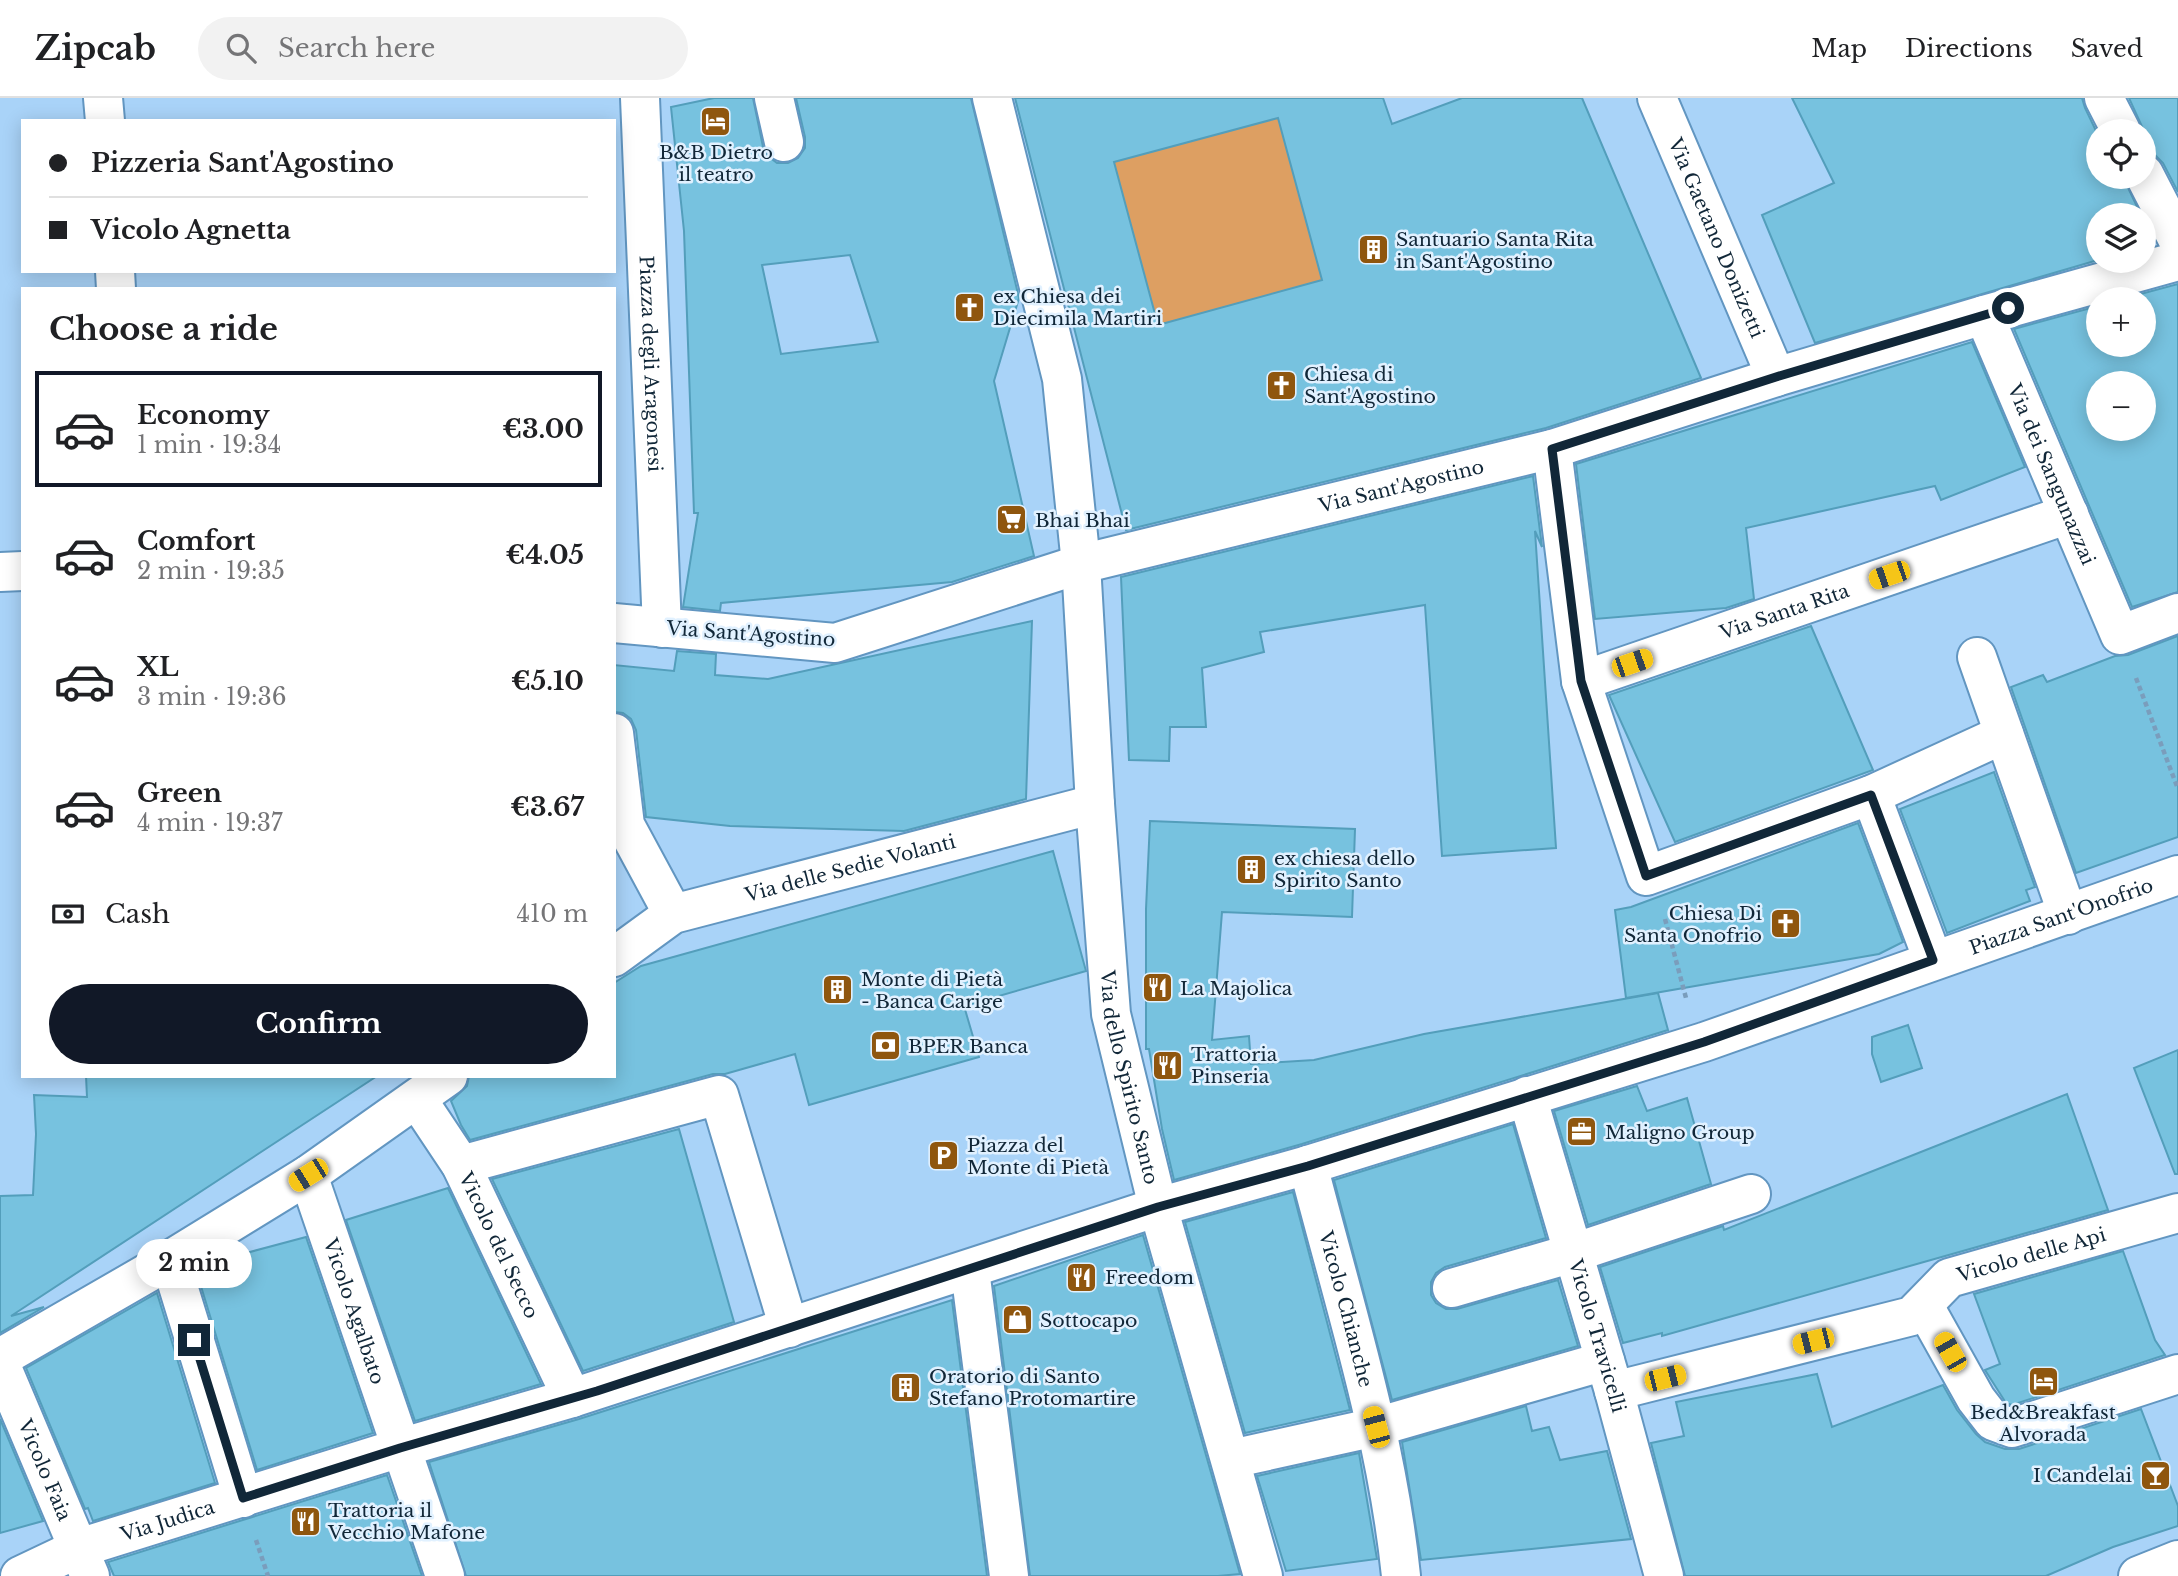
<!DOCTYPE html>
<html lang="en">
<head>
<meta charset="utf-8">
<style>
	:root { --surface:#fff; --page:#f2f2f2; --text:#202124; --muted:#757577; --line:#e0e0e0; --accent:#111827 }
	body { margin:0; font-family:"Libre Baskerville",serif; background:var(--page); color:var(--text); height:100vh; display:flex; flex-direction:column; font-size:26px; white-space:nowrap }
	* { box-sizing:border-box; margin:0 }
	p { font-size:23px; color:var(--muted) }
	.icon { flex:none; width:38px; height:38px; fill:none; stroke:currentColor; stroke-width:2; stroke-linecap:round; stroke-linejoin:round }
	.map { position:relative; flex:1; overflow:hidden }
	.drawer { position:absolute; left:21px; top:189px; width:595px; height:791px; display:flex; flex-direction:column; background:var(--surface); border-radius:0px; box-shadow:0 4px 18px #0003 }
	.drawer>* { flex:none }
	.banner { position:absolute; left:21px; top:21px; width:595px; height:154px; border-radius:0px; box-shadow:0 4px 18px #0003; display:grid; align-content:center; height:154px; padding:0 28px; background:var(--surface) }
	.tools { position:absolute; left:2086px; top:21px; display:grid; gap:14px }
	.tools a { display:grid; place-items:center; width:70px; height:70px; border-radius:50%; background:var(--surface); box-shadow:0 4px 18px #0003; font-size:35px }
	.end { position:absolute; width:32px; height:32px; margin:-16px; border:9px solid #112738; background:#fff; box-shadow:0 0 0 4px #fff }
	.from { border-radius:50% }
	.bubble { position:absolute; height:49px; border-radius:24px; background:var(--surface); box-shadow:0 4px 18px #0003; font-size:23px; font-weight:800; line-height:49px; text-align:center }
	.car { position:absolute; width:21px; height:42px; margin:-21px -10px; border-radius:9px; box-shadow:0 0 5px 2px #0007; background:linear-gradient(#f5c518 24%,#345 0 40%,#f5c518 0 76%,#345 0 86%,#f5c518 0) }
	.banner b { display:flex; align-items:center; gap:24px; height:66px; font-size:26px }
	.banner b+b { border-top:2px solid var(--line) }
	.banner i { width:18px; height:18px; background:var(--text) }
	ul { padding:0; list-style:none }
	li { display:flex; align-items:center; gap:21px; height:116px; margin:0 14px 10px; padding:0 14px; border:4px solid transparent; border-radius:0px }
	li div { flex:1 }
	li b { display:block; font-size:26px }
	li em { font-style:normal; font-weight:800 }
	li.current { border-color:var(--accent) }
	li>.icon { width:63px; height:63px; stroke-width:1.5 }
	h2 { padding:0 28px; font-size:32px; line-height:84px }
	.pay { display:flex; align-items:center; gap:18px; height:77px; padding:0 28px; font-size:26px }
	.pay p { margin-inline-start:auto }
	.primary-button { display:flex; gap:14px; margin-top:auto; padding:14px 28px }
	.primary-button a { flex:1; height:80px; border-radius:42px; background:var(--accent); color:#fff; font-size:28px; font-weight:800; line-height:80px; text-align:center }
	header { display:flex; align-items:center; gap:42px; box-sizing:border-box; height:98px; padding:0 35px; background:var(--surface); border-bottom:2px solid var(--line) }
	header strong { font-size:33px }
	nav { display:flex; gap:38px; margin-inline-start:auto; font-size:24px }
	.search { width:490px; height:63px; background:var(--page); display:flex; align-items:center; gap:18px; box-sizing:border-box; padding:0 24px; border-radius:38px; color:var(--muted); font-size:26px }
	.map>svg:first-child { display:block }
	.green { fill:#dd9f62 }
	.building { fill:#77c2df; stroke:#539ebb; stroke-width:2; fill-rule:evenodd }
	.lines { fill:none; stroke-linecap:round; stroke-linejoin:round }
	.minor-casing { stroke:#6296c1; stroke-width:42 }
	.path { stroke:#7a9dbc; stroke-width:4.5; stroke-dasharray:5 3.5; stroke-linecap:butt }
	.minor { stroke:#fff; stroke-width:38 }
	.route { stroke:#112738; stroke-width:9 }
	.labels { text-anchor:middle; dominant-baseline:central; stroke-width:5; stroke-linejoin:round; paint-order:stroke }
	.poi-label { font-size:19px; fill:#112738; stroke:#e1f1ff; text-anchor:start }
	.street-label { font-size:19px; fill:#112738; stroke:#e1f1ff }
</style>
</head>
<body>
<header>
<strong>Zipcab</strong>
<div class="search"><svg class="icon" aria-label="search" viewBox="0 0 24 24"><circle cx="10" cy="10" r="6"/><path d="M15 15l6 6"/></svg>Search here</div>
<nav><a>Map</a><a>Directions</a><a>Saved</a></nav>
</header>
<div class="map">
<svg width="2178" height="1478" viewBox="0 0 2178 1478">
	<rect width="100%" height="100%" fill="#a9d3f8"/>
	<polygon class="green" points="1278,20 1322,182 1158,227 1114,64"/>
	<g class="building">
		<path d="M714,0H753L763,49L768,58L777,65H788L798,60L805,50V39L796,0H971L1019,200L994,283L1034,458L952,484L721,505L720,513L683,509L698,415H694L684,133L671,9ZM850,157L878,244L781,256L762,167Z"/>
		<path d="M1015,0H1383L1392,26L1462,0H1582L1701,280L1546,330L1126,432ZM1278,20L1322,182L1158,227L1114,64Z"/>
		<polygon points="1792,0 2082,0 2085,10 2098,37 2098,79 2123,79 2141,117 2098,117 2098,162 1815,245 1762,117 1834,85"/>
		<polygon points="2129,0 2178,0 2178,94 2163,65 2155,57 2144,54 2144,33"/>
		<path d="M2178,186V494L2132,509L2014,231L2098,208V247H2144V201H2122ZM2098,285H2144V331H2098Z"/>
		<polygon points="1972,244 2025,369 1941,402 1935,388 1746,430 1754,501 1726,510 1595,521 1576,366"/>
		<polygon points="1533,378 1542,449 1535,433 1556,750 1442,758 1425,507 1260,534 1264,554 1202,570 1206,629 1170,629 1169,663 1129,662 1121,479"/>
		<polygon points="1032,523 1026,701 904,733 730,728 646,719 636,632 631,621 623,615 614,614 614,567 674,573 677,553 716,556 715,577 768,581"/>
		<polygon points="1811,528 1873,672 1675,744 1609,597"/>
		<polygon points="2178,538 2178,739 2076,775 2011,589 2043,577 2047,584 2115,558 2128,557"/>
		<polygon points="1994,674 2035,789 2026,792 2030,803 1947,835 1900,711"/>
		<polygon points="1150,723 1355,731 1352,819 1222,814 1212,942 1249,938 1251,966 1314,962 1424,936 1658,895 1668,932 1302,1046 1174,1082 1162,1031 1149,951 1146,951 1146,811"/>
		<polygon points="1858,725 1903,844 1879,856 1626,900 1615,812 1631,809"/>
		<polygon points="1053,753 1086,873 964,908 979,959 809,1007 795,956 725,976 713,976 470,1042 461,1027 451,1003 467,988 469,978 614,978 614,885 641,868"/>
		<polygon points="1908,927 1922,970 1881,984 1872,956 1872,939"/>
		<polygon points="2178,952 2178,1076 2175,1076 2134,970"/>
		<polygon points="86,978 377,978 11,1218 44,1209 0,1235 0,1098 33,1097 36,1036 34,997 87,999"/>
		<polygon points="1637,988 1647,1013 1687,1000 1711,1086 1588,1127 1554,1013"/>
		<polygon points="2067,996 2108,1112 1662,1238 1662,1235 1623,1245 1600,1169 1723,1128 1724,1132"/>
		<polygon points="1513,1026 1546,1140 1445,1169 1436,1175 1431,1184 1431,1197 1436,1205 1446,1211 1457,1211 1558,1182 1578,1248 1392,1302 1334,1082"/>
		<polygon points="679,1031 734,1224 583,1273 492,1081"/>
		<polygon points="448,1090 541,1286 415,1323 346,1122"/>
		<polygon points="1293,1094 1350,1312 1245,1335 1185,1124"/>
		<polygon points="1143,1137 1240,1476 1218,1478 1030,1478 994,1188"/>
		<polygon points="306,1139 373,1335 257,1372 196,1172 205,1166"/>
		<polygon points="2123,1153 2155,1242 2165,1257 2012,1307 2006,1305 1985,1272 2000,1266 1974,1196"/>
		<polygon points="157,1195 215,1385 93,1423 88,1410 85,1411 26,1270"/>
		<polygon points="952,1202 987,1478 466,1478 429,1364 579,1321"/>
		<polygon points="1817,1276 1832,1329 1943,1287 1957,1312 1976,1336 1985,1344 2005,1351 2019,1351 2141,1311 2178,1408 2178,1428 2113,1449 2046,1478 1685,1478 1651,1345 1684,1338 1676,1304"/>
		<polygon points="1526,1308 1532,1333 1549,1329 1560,1362 1607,1353 1631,1441 1421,1462 1402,1344"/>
		<polygon points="0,1321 43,1423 0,1435"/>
		<polygon points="1359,1355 1377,1461 1286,1473 1257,1378"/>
		<polygon points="387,1377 422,1478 114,1478 108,1464"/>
	</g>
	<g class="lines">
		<defs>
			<g id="minor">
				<polyline points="103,0 105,23"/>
				<path id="s1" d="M640,0L662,530"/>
				<polyline points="774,0 784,44"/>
				<path id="s2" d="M992,0L1062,281L1081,466L1095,706L1111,916L1158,1109L1263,1478"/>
				<path id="s3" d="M1657,0L1776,279"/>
				<polyline points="2104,0 2121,33"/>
				<polyline points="2144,76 2178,142"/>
				<polyline points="115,173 116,191"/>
				<path id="s4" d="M1984,217L2120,537L2178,515"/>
				<polyline points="1552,351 1581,583 1646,778 1871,697 2004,636"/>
				<polyline points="0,474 23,473"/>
				<path id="s5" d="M614,525L835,545L1081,466L1552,351L1776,279L1984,217L2178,163"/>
				<polyline points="1977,559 2068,817"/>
				<path id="s6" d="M1581,583L2069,416"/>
				<polyline points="614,635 625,727 673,816"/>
				<polyline points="1871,697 1933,862"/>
				<path id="s7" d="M614,859L673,816L1095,706"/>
				<path id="s8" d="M1527,998L1614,1293L1664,1478"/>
				<path id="s9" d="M417,1001L461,1067L572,1300"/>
				<polyline points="461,1067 719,997 789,1230"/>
				<path id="s10" d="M1308,1067C1343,1203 1387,1339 1401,1478"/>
				<path id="s11" d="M308,1077L445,1478"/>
				<polyline points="170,1162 243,1400"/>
				<polyline points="970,1172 1009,1478"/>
				<polyline points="1452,1190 1573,1155 1751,1096"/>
				<polyline points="1924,1208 1976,1301 1993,1323 2012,1330 2178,1276"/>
				<polyline points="0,1260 170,1162 308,1077 448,978"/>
				<path id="s12" d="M0,1265L90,1478"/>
				<path id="s13" d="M1614,1293L1912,1218L1949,1180L2178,1115"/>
				<polyline points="1231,1361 1376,1329 1605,1263"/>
				<path id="s14" d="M20,1478L79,1450L400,1350L572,1300L1158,1109L1308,1067L1704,944L2178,777"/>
				<polyline points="2138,1478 2178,1462"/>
			</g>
		</defs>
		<use href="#minor" class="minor-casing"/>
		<g class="path">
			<polyline points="2136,580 2178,691"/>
			<polyline points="1665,821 1686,900"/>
			<polyline points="256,1442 268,1478"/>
		</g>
		<use href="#minor" class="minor"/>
	</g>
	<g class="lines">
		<polyline class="route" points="194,1242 243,1400 400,1350 597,1293 1158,1109 1308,1068 1704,944 1933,862 1871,697 1646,778 1581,583 1552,351 1776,279 2008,210"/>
	</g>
	<defs>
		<symbol id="hotel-square" viewBox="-11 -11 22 22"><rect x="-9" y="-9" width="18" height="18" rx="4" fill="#8f560e" stroke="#e1f1ff"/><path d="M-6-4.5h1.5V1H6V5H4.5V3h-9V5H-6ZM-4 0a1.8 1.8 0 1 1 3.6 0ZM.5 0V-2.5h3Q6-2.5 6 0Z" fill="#fff"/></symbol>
		<symbol id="building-square" viewBox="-11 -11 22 22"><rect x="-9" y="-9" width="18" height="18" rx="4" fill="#8f560e" stroke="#e1f1ff"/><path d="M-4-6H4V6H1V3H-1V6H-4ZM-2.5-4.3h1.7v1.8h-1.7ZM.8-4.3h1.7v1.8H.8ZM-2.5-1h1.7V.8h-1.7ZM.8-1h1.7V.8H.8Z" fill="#fff"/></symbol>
		<symbol id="church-square" viewBox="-11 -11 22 22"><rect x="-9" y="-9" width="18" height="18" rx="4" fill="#8f560e" stroke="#e1f1ff"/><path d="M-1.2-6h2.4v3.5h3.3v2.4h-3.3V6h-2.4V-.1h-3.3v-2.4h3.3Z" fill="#fff"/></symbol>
		<symbol id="supermarket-square" viewBox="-11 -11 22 22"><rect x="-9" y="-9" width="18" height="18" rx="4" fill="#8f560e" stroke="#e1f1ff"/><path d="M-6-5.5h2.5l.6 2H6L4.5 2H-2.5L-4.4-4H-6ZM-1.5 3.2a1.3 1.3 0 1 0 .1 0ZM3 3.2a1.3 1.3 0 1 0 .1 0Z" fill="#fff"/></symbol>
		<symbol id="restaurant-square" viewBox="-11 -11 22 22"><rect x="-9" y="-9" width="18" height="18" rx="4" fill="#8f560e" stroke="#e1f1ff"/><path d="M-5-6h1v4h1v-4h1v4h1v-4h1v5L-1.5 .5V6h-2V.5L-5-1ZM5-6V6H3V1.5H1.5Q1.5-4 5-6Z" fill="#fff"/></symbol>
		<symbol id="bank-square" viewBox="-11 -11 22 22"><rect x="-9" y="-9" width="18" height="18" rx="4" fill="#8f560e" stroke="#e1f1ff"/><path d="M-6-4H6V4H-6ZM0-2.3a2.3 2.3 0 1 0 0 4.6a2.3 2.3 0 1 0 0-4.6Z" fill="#fff"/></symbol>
		<symbol id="office-square" viewBox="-11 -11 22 22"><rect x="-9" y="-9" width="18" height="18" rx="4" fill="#8f560e" stroke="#e1f1ff"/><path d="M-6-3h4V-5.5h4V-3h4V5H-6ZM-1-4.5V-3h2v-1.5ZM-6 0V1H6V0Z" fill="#fff"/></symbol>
		<symbol id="parking-square" viewBox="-11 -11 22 22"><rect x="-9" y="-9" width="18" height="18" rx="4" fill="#8f560e" stroke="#e1f1ff"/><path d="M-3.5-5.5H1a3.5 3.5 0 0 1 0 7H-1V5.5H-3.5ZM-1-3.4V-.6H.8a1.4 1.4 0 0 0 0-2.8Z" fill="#fff"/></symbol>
		<symbol id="shop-square" viewBox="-11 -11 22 22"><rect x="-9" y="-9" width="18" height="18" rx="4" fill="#8f560e" stroke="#e1f1ff"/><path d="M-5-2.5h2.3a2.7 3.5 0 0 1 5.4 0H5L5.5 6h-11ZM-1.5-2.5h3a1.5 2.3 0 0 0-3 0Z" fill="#fff"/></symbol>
		<symbol id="bar-square" viewBox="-11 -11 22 22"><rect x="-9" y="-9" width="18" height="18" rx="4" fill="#8f560e" stroke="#e1f1ff"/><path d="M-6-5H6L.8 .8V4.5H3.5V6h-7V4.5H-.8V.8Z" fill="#fff"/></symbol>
	</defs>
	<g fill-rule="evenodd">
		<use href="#hotel-square" x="698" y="6" width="35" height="35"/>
		<use href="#building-square" x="1356" y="134" width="35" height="35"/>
		<use href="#church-square" x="952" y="192" width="35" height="35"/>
		<use href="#church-square" x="1264" y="270" width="35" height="35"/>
		<use href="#supermarket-square" x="994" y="404" width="35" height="35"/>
		<use href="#building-square" x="1234" y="754" width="35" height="35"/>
		<use href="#church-square" x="1768" y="808" width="35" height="35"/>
		<use href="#restaurant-square" x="1140" y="872" width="35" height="35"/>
		<use href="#building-square" x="820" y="874" width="35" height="35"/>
		<use href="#bank-square" x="868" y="930" width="35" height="35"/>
		<use href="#restaurant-square" x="1150" y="950" width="35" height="35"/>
		<use href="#office-square" x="1564" y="1016" width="35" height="35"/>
		<use href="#parking-square" x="926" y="1040" width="35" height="35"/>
		<use href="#restaurant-square" x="1064" y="1162" width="35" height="35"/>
		<use href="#shop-square" x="1000" y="1204" width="35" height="35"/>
		<use href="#hotel-square" x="2026" y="1266" width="35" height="35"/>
		<use href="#building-square" x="888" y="1272" width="35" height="35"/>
		<use href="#bar-square" x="2138" y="1360" width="35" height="35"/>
		<use href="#restaurant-square" x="288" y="1406" width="35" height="35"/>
	</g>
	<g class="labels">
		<g class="poi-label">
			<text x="716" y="54" text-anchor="middle">B&amp;B Dietro<tspan x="716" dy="22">il teatro</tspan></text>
			<text x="1396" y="141">Santuario Santa Rita<tspan x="1396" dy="22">in Sant'Agostino</tspan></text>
			<text x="993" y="198">ex Chiesa dei<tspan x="993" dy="22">Diecimila Martiri</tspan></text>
			<text x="1304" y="276">Chiesa di<tspan x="1304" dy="22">Sant'Agostino</tspan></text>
			<text x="1035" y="422">Bhai Bhai</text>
			<text x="1274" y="760">ex chiesa dello<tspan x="1274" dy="22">Spirito Santo</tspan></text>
			<text x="1762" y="815" text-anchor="end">Chiesa Di<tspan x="1762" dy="22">Santa Onofrio</tspan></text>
			<text x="861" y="881">Monte di Pietà<tspan x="861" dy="22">- Banca Carige</tspan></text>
			<text x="1180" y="890">La Majolica</text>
			<text x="908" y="948">BPER Banca</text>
			<text x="1191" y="956">Trattoria<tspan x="1191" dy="22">Pinseria</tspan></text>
			<text x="1605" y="1034">Maligno Group</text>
			<text x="967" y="1047">Piazza del<tspan x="967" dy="22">Monte di Pietà</tspan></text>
			<text x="1105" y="1179">Freedom</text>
			<text x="1040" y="1222">Sottocapo</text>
			<text x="929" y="1278">Oratorio di Santo<tspan x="929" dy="22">Stefano Protomartire</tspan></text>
			<text x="2043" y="1314" text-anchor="middle">Bed&amp;Breakfast<tspan x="2043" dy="22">Alvorada</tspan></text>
			<text x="2132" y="1377" text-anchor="end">I Candelai</text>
			<text x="328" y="1412">Trattoria il<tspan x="328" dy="22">Vecchio Mafone</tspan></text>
		</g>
		<g class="street-label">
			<text stroke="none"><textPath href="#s3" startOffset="152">Via Gaetano Donizetti</textPath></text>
			<text stroke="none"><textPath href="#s1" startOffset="266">Piazza degli Aragonesi</textPath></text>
			<text stroke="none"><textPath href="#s4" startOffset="173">Via dei Sangunazzai</textPath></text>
			<text stroke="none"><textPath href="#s5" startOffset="810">Via Sant'Agostino</textPath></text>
			<text stroke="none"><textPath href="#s6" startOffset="215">Via Santa Rita</textPath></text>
			<text transform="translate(751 536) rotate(4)">Via Sant'Agostino</text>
			<text stroke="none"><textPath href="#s7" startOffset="256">Via delle Sedie Volanti</textPath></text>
			<text stroke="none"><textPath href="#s14" startOffset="2146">Piazza Sant'Onofrio</textPath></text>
			<text stroke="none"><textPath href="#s2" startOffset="992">Via dello Spirito Santo</textPath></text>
			<text stroke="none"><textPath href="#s9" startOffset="168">Vicolo del Secco</textPath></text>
			<text stroke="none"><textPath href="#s13" startOffset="446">Vicolo delle Api</textPath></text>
			<text stroke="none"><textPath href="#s10" startOffset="149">Vicolo Chianche</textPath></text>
			<text stroke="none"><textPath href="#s11" startOffset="144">Vicolo Agalbato</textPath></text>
			<text stroke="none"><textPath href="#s8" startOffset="250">Vicolo Travicelli</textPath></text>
			<text stroke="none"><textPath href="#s12" startOffset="116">Vicolo Faia</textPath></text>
			<text stroke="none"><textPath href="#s14" startOffset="158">Via Judica</textPath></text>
		</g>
	</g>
</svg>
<div class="tools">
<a><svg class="icon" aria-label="locate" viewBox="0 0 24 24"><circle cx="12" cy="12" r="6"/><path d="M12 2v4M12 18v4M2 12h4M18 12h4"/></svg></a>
<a><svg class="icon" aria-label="layers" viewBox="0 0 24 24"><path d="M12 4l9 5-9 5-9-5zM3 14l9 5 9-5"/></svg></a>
<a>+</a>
<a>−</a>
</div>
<i class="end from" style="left:2008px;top:210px"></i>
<i class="end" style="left:194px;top:1242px"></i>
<div class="bubble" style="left:136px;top:1141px;width:116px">2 min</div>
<i class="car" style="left:1889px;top:477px;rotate:251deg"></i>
<i class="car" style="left:1632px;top:565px;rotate:71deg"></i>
<i class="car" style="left:308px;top:1077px;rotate:238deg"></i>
<i class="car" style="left:1813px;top:1243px;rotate:256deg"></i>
<i class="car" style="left:1950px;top:1254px;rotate:330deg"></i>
<i class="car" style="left:1665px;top:1280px;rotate:76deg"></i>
<i class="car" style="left:1376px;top:1329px;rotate:345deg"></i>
<div class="banner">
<b><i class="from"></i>Pizzeria Sant'Agostino</b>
<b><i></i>Vicolo Agnetta</b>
</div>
<section class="drawer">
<h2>Choose a ride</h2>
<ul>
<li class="current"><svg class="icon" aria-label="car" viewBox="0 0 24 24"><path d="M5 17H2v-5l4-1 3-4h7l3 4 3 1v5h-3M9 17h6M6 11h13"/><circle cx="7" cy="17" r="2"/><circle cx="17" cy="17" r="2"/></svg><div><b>Economy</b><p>1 min · 19:34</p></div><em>€3.00</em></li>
<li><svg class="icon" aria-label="car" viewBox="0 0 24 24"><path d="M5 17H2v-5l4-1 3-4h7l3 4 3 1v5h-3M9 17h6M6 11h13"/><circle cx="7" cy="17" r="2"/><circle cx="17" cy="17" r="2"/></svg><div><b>Comfort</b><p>2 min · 19:35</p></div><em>€4.05</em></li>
<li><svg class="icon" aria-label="car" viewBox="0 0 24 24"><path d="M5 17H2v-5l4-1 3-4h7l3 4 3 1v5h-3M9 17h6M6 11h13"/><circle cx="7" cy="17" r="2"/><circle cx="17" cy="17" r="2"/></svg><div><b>XL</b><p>3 min · 19:36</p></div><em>€5.10</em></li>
<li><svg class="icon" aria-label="car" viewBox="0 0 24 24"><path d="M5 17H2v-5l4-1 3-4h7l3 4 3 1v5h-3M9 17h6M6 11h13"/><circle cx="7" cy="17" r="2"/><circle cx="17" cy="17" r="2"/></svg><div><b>Green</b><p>4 min · 19:37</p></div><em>€3.67</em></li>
</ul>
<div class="pay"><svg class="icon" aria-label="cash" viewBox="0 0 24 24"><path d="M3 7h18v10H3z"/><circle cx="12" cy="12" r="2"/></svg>Cash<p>410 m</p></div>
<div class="primary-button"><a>Confirm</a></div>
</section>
</div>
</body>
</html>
